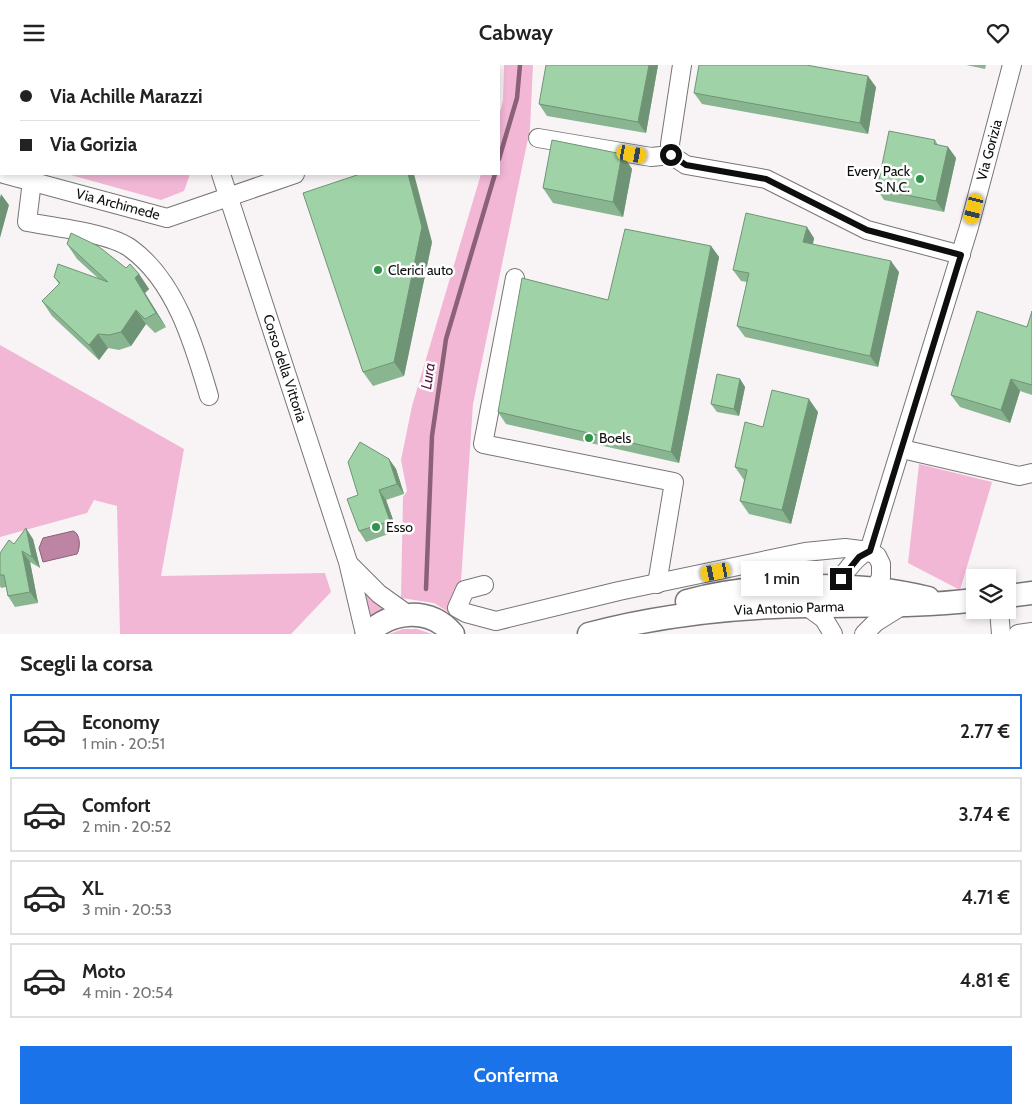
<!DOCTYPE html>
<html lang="it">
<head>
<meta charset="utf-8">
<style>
	:root { --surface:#fff; --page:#f6f6f6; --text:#222; --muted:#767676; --line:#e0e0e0; --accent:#1a73e8 }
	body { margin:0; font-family:Cabin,sans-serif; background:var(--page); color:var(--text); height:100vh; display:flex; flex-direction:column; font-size:19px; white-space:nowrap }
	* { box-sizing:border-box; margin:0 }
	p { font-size:16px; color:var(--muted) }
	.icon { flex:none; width:28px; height:28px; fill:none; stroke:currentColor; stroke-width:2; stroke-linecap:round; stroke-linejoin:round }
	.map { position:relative; height:569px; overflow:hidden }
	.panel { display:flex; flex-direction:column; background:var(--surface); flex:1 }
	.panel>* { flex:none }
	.top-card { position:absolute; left:0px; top:0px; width:500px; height:110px; box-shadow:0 2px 8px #0003; display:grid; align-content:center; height:110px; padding:0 20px; background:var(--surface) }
	.tools { position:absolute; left:966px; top:504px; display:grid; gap:10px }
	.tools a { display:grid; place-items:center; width:50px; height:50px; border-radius:0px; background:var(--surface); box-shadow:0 2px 8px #0003; font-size:25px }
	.end { position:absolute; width:22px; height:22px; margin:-11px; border:6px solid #0f0e0f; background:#fff; box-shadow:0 0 0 2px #fff }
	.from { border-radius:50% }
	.bubble { position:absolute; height:35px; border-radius:0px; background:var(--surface); box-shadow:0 2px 8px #0003; font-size:16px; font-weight:600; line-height:35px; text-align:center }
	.car { position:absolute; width:15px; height:30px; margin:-15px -8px; border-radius:6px; box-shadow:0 0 4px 1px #0007; background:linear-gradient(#f5c518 24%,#345 0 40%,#f5c518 0 76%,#345 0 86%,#f5c518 0) }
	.top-card b { display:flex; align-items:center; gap:18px; height:48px; font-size:19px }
	.top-card b+b { border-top:1px solid var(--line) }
	.top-card i { width:12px; height:12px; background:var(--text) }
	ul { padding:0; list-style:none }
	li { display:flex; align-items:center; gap:15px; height:75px; margin:0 10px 8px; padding:0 10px; border:2px solid var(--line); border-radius:0px }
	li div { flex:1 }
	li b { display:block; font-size:19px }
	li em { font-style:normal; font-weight:600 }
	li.on { border-color:var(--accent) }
	li>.icon { width:45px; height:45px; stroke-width:1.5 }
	h2 { padding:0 20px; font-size:22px; line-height:60px }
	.action { display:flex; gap:10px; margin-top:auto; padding:10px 20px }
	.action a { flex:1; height:58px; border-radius:0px; background:var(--accent); color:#fff; font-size:20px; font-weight:600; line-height:58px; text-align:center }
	header { display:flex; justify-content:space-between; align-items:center; height:65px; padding:0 20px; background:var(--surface); font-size:22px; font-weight:600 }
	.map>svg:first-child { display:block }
	.green { fill:#f1b7d5 }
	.water { fill:#be84a3; stroke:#8a6177 }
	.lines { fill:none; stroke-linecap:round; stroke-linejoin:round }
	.stream { stroke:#8a6177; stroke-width:4.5 }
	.minor-casing { stroke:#797577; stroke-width:20 }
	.major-casing { stroke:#797577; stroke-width:25 }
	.minor { stroke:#fff; stroke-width:18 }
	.major { stroke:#fff; stroke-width:22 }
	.wall { fill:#89b590 }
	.shaded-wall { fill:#6f9475 }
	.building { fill:#9fd3a7; stroke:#6f9475 }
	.route { stroke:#0f0e0f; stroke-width:6 }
	.poi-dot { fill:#2e954b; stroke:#fff; stroke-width:2 }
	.labels { text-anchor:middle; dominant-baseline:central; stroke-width:5; stroke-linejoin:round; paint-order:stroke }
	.street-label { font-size:14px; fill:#0f0e0f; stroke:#fff }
	.poi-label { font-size:14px; fill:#0f0e0f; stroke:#fff; text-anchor:start }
	.water-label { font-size:15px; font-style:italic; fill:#57123e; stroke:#fff }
</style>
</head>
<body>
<header><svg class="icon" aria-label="menu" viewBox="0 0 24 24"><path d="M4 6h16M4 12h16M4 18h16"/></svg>Cabway<svg class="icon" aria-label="heart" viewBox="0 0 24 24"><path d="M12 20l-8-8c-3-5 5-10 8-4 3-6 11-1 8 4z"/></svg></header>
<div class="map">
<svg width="1032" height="569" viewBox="0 0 1032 569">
	<rect width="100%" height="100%" fill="#f8f4f6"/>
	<g class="green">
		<polygon points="0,0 158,0 159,1 1,1 1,90"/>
		<polygon points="504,0 533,0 530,64 473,339 461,516 450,548 434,538 401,533 403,432 407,426 401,395 412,341 481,109 499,109 499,51 503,35"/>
		<polygon points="67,109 190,109 184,126 161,135"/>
		<polygon points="0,280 184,384 161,511 325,508 331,527 291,569 120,569 117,441 94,435 87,448 0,472"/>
		<polygon points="919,399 992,417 960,525 908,498"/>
		<polygon points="364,525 385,543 384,544 369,552"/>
		<polygon points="403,564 417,564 432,569 389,569"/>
	</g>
	<path class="water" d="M73,466C80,468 81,482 77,489L43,497L39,483L43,473Z"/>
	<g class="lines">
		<g class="stream">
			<polyline points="499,94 517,33 520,0"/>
			<polyline points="426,524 432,371 446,274 495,109"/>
		</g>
		<defs>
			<g id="minor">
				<polyline points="182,0 182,1"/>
				<polyline points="538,73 651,92 671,90"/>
				<polyline points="671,90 686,100 766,114 867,165 961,190"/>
				<polyline points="671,90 670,79 682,0"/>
				<polyline points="4,109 167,153 295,109"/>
				<polyline points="221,109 348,497 365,569"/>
				<path d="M32,116L27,157C54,162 109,168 130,183C176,216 194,280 209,331"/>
				<polyline points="515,213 483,379 674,417 657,519"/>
				<polyline points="902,384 1019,411 1032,408"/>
				<polyline points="349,499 379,529 407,549"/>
				<polyline points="484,520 465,525 457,543 466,548 496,556 619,526 805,487 845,483 869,486 877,491 881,499 881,512 876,522 866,530"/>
				<path d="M829,523C845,513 852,492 869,486L969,162L1012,0"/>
				<polyline points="811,539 806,541 824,554 833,569"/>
				<polyline points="999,545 1001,569"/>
				<polyline points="864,569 876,557 900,542"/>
				<polyline points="1018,569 1032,567"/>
			</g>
			<g id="major">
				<polyline points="1008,531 1032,528"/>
				<path d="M687,536C754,517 861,516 928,533"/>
				<path d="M367,569C392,545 430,542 453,569"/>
				<path d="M589,569C660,550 734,542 808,541C864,540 919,542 975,535"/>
			</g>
		</defs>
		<use href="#minor" class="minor-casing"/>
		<use href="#major" class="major-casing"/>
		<use href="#minor" class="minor"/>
		<use href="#major" class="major"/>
	</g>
	<g class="wall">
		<polygon points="658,0 646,68 547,51 539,39"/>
		<polygon points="966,0 986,0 985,4"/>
		<polygon points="876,22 868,69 702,39 694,28"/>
		<polygon points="935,75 938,80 948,82 956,93 944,147 884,135 877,124"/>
		<polygon points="622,89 632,104 623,152 553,138 543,123"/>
		<polygon points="814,173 813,179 899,207 878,302 745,272 737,261 747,217 741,216 733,205"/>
		<polygon points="432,177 404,311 373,321 363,307"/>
		<polygon points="67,179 126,203 139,209 149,224 145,228 166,262 155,268 146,259 131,281 119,285 108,283 99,295 52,251 42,236 59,219 54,212 99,214 77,194"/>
		<polygon points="711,181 719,192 679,398 506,359 498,347 608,235"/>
		<polygon points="1032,246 1032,330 1020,326 1010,358 960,342 951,330 1027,262"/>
		<polygon points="740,314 745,322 739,351 717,347 711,339"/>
		<polygon points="818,347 791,459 749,449 740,436 744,415 735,402 763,362"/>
		<polygon points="389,394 396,404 404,429 386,435 397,466 366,477 359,466 358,430"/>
		<polygon points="33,474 40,503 30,497 38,538 15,542 8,531 6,522 1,523 0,521 0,488 14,479"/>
	</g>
	<g class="shaded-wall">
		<rect x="464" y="0" width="11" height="1"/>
		<polygon points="649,0 658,0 646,68 638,57"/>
		<polygon points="868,11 876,22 868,69 860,58"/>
		<polygon points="948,82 956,93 944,147 936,136"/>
		<polygon points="622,89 632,104 623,152 613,137"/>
		<polygon points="408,109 414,109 432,177 404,311 394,297"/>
		<polygon points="1,129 9,140 0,173 0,133"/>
		<polygon points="807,162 814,173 811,188 803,177"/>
		<polygon points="711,181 719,192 679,398 671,387"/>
		<polygon points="891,196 899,207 878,302 870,291"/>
		<polygon points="139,209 149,224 145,228 166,262 156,248 135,213"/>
		<polygon points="136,245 146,259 131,281 121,267"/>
		<polygon points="98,269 108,283 99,295 89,280"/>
		<polygon points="740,314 745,322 739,351 734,344"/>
		<polygon points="1011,314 1020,326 1010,358 1001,345"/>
		<polygon points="809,334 818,347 791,459 782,445"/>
		<polygon points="389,394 396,404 404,429 397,419"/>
		<polygon points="379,425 386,435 397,466 390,456"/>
		<polygon points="26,463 33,474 40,503 32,492"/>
		<polygon points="22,486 30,497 38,538 30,527"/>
	</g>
	<g class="building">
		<polygon points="254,0 464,0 464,1 255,1"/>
		<polygon points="546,0 649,0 638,57 539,39"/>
		<polygon points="699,0 806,0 868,11 860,58 694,28"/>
		<polygon points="889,66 935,75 934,79 948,82 936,136 877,124"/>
		<polygon points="552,75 622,89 613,137 543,123"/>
		<polygon points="360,109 408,109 422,162 394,297 363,307 303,128"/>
		<polygon points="746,148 807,162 803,177 891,196 870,291 737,261 749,208 733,205"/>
		<polygon points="625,164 711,181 671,387 498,347 522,213 608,235"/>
		<polygon points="71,168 98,181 126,203 130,199 139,209 135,213 156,248 145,254 136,245 121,267 109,270 98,269 89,280 42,236 60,218 54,212 58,199 108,217 67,179"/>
		<polygon points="977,246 1027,262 1032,246 1032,320 1011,314 1001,345 951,330"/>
		<polygon points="717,309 740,314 734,344 711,339"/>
		<polygon points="772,325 809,334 782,445 740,436 747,405 735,402 745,357 763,362"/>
		<polygon points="360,377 389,394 397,419 379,425 390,456 359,466 347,434 358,430 348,397"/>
		<polygon points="26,463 32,492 22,486 30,527 8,531 4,510 0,510 0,488 9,475 14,479"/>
	</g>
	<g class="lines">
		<polyline class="route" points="671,90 686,100 766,114 867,165 961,190 870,486 859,492 841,514"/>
	</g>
	<g class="poi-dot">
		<circle cx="920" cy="114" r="5"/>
		<circle cx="378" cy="205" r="5"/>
		<circle cx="589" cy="373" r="5"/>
		<circle cx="376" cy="462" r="5"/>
	</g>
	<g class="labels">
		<g class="street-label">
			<text transform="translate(989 85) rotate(-75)">Via Gorizia</text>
			<text transform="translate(118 139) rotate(15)">Via Archimede</text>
			<text transform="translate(285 303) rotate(72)">Corso della Vittoria</text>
			<text transform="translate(789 543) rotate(-2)">Via Antonio Parma</text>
		</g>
		<g class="poi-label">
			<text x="910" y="106" text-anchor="end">Every Pack<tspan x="910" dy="16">S.N.C.</tspan></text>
			<text x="388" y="205">Clerici auto</text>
			<text x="599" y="373">Boels</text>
			<text x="386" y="462">Esso</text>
		</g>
		<g class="water-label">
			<text transform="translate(428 311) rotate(-82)">Lura</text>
		</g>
	</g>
</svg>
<div class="tools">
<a><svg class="icon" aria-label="layers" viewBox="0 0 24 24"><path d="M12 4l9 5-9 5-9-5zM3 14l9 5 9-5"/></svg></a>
</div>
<i class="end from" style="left:671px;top:90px"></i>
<i class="end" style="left:841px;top:514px"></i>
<div class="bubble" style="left:741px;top:496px;width:82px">1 min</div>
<i class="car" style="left:632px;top:89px;rotate:100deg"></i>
<i class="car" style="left:974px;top:144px;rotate:194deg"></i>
<i class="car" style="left:716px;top:507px;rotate:259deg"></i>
<div class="top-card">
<b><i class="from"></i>Via Achille Marazzi</b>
<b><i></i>Via Gorizia</b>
</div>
</div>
<section class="panel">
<h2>Scegli la corsa</h2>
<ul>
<li class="on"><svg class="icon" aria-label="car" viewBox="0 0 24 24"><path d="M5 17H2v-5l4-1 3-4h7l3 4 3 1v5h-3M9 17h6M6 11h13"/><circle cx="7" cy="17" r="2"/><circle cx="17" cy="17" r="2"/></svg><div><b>Economy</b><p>1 min · 20:51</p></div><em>2.77 €</em></li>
<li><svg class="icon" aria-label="car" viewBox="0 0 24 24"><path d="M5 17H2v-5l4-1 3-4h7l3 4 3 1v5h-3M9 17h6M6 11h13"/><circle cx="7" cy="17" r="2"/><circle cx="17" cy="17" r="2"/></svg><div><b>Comfort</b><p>2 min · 20:52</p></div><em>3.74 €</em></li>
<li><svg class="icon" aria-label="car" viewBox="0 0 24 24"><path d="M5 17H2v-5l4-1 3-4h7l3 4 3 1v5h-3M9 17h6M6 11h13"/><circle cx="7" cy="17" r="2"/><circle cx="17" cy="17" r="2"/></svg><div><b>XL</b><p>3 min · 20:53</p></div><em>4.71 €</em></li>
<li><svg class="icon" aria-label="car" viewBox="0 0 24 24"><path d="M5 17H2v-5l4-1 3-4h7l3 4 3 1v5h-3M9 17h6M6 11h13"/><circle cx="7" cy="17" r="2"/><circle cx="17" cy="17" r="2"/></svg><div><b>Moto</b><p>4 min · 20:54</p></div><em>4.81 €</em></li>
</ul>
<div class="action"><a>Conferma</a></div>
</section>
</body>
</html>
